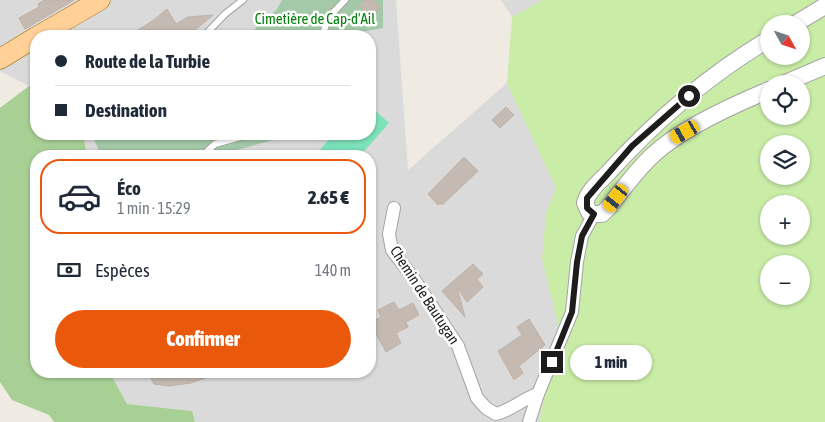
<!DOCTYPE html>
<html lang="fr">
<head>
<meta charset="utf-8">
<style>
	:root { --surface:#fff; --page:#f6f6f7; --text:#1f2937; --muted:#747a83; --line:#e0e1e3; --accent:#ea580c }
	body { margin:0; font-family:"Asap Condensed",sans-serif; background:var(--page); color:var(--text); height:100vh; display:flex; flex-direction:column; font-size:19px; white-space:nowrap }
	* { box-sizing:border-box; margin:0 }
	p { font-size:16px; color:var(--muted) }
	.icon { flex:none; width:28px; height:28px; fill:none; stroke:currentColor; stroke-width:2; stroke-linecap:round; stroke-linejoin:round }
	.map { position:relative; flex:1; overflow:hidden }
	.side { position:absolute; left:30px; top:150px; width:346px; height:228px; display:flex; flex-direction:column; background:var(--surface); border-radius:20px; box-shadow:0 1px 4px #0004 }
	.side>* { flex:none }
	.top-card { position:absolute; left:30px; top:30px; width:346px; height:110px; border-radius:20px; box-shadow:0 1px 4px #0004; display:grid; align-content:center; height:110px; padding:0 25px; background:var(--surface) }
	.needle { width:32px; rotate:130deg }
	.buttons { position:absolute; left:760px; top:15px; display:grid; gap:10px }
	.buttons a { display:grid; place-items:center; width:50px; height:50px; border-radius:50%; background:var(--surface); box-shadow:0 1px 4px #0004; font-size:25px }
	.end { position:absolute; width:22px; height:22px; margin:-11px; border:6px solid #1d1d1d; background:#fff; box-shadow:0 0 0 2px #fff }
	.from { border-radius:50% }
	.bubble { position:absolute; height:35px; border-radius:18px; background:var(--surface); box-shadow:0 1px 4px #0004; font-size:16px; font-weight:800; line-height:35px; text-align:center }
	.car { position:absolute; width:15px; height:30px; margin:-15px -8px; border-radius:6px; box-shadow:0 0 4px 1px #0007; background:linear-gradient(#f5c518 24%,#345 0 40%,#f5c518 0 76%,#345 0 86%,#f5c518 0) }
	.top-card b { display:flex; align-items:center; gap:18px; height:48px; font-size:19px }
	.top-card b+b { border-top:1px solid var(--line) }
	.top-card i { width:12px; height:12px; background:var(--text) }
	ul { padding:9px 0 0; list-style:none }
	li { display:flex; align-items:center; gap:15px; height:75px; margin:0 10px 8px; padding:0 15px; border:2px solid transparent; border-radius:20px }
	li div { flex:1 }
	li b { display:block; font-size:19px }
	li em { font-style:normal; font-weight:800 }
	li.active { border-color:var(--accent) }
	li>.icon { width:45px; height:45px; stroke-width:1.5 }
	.pay { display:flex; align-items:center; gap:12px; height:55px; padding:0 25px; font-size:19px }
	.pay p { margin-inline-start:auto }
	.cta { display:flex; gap:10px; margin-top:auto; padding:10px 25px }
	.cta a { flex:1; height:58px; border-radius:30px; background:var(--accent); color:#fff; font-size:20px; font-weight:800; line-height:58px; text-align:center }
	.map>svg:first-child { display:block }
	.residential { fill:#dbdada }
	.grass { fill:#c9eca6; fill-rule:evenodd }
	.forest { fill:#a8d095 }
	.cemetery { fill:#a3c9a8 }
	.pitch { fill:#7ce2b9 }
	.building { fill:#c4bab2; stroke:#c1b0a4 }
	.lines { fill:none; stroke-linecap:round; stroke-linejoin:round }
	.service-casing { stroke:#a4a4a4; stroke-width:8 }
	.minor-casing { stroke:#a4a4a4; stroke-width:14 }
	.tertiary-casing { stroke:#a4a4a4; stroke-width:18 }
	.primary-casing { stroke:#966200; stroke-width:21 }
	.service { stroke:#fff; stroke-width:6 }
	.minor { stroke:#fff; stroke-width:12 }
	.tertiary { stroke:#fff; stroke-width:16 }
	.primary { stroke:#ffd097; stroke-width:20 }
	.route { stroke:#1d1d1d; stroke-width:6 }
	.labels { text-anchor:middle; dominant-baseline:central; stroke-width:5; stroke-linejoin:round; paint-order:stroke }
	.park-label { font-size:15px; fill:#07800e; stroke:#fff }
	.street-label { font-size:15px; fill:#1d1d1d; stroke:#fff }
</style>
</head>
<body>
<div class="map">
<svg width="825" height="422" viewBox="0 0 825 422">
	<rect width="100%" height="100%" fill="#efebe2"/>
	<g class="residential">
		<polygon points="0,0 396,0 408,170 507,83 556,188 546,214 542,259 559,328 539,422 195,422 191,411 127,404 109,371 370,371 370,156 87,156 83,134 370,134 370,36 36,36 36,84 29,86 0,71"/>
		<polygon points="501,0 543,0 512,17"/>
	</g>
	<path class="grass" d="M543,0H825V422H539L559,328L542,259L546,214L556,188L507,83L512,17ZM769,24H801V56H769ZM769,84H801V116H769ZM769,144H801V176H769ZM769,204H801V236H769ZM769,264H801V296H769Z"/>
	<polygon class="forest" points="36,84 36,134 83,134 87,156 36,156 36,371 109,371 127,404 192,411 195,422 54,422 49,415 12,400 0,382 0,108 29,86"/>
	<g class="cemetery">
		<polygon points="282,0 383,0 383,28 340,36 247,36 277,9"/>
		<polygon points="92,134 287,134 284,137 215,156 101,156"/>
	</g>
	<polygon class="pitch" points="370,106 389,123 360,156 318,156 316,154 334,134 370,134"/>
	<g class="building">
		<polygon points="44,0 74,0 25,29 19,18 39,7 38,4"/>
		<polygon points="364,0 373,0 381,8 370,18 359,5"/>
		<polygon points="167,9 176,24 188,17 213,15 188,36 129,36 155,19"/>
		<polygon points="506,107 514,115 500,128 492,120"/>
		<polygon points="464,157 478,171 442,205 440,203 438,205 428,194"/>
		<polygon points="473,264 483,274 477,279 483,287 467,302 457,287 465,317 442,291"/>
		<polygon points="394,302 399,310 413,303 419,315 406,322 408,327 396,333 401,343 386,352 370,323 381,317 378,310"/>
		<polygon points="529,319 545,345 519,366 523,373 514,380 498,351 522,335 517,327"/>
		<polygon points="147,371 220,371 220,373 191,383 169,386 154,384"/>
	</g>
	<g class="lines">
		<defs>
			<g id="service">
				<polyline points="204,36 225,14 243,0"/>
				<polyline points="322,36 329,17 345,0"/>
				<polyline points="370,55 372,57 370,66"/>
				<polyline points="202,156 215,144 251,134"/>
			</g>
			<g id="minor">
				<path d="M394,208L389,234L392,250L414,279L458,346L477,398L486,408L496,414C512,410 522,399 538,394"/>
				<polyline points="529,422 538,394 572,312 577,262 582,236 594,214"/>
			</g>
			<g id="tertiary">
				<polyline points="795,24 825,6"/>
				<path d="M769,39C709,75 654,122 608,173C599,182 588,191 585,203L589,212L594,214H602L609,207C623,189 637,169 654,154C682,128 733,105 769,90"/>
				<polyline points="783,84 825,66"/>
			</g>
			<g id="primary">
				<polyline points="38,36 100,0"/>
				<polyline points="0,59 36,37"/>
			</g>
		</defs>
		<use href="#service" class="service-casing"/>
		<use href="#minor" class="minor-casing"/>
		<use href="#tertiary" class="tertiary-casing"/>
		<use href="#primary" class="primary-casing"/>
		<use href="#service" class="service"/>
		<use href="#minor" class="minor"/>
		<use href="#tertiary" class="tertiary"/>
		<use href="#primary" class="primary"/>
	</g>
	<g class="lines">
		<polyline class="route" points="552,362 572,312 577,262 582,236 594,214 587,208 587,198 632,146 689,96"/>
	</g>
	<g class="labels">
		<g class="park-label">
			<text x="315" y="18">Cimetière de Cap-d'Ail</text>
		</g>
		<g class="street-label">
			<text transform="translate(425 295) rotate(57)">Chemin de Bautugan</text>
		</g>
	</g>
</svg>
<div class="buttons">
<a><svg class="needle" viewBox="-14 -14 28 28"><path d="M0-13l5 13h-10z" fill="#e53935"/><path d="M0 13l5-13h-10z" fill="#747a83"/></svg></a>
<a><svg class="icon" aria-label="locate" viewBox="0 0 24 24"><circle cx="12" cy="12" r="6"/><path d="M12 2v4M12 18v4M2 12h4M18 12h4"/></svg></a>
<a><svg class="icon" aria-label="layers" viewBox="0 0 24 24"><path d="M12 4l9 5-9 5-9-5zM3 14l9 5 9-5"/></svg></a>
<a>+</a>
<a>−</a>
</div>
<i class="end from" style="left:689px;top:96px"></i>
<i class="end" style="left:552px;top:362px"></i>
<div class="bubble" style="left:570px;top:345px;width:82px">1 min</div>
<i class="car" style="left:685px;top:132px;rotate:240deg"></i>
<i class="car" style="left:616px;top:198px;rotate:217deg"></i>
<div class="top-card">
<b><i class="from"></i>Route de la Turbie</b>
<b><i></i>Destination</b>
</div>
<section class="side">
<ul>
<li class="active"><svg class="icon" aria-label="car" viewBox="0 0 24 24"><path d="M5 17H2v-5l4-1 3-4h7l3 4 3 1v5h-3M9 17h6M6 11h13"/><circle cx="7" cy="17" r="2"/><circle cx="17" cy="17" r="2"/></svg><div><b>Éco</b><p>1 min · 15:29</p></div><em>2.65 €</em></li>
</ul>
<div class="pay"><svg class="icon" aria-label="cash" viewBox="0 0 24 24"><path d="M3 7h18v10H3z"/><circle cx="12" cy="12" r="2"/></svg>Espèces<p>140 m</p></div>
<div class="cta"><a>Confirmer</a></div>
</section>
</div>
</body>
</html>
